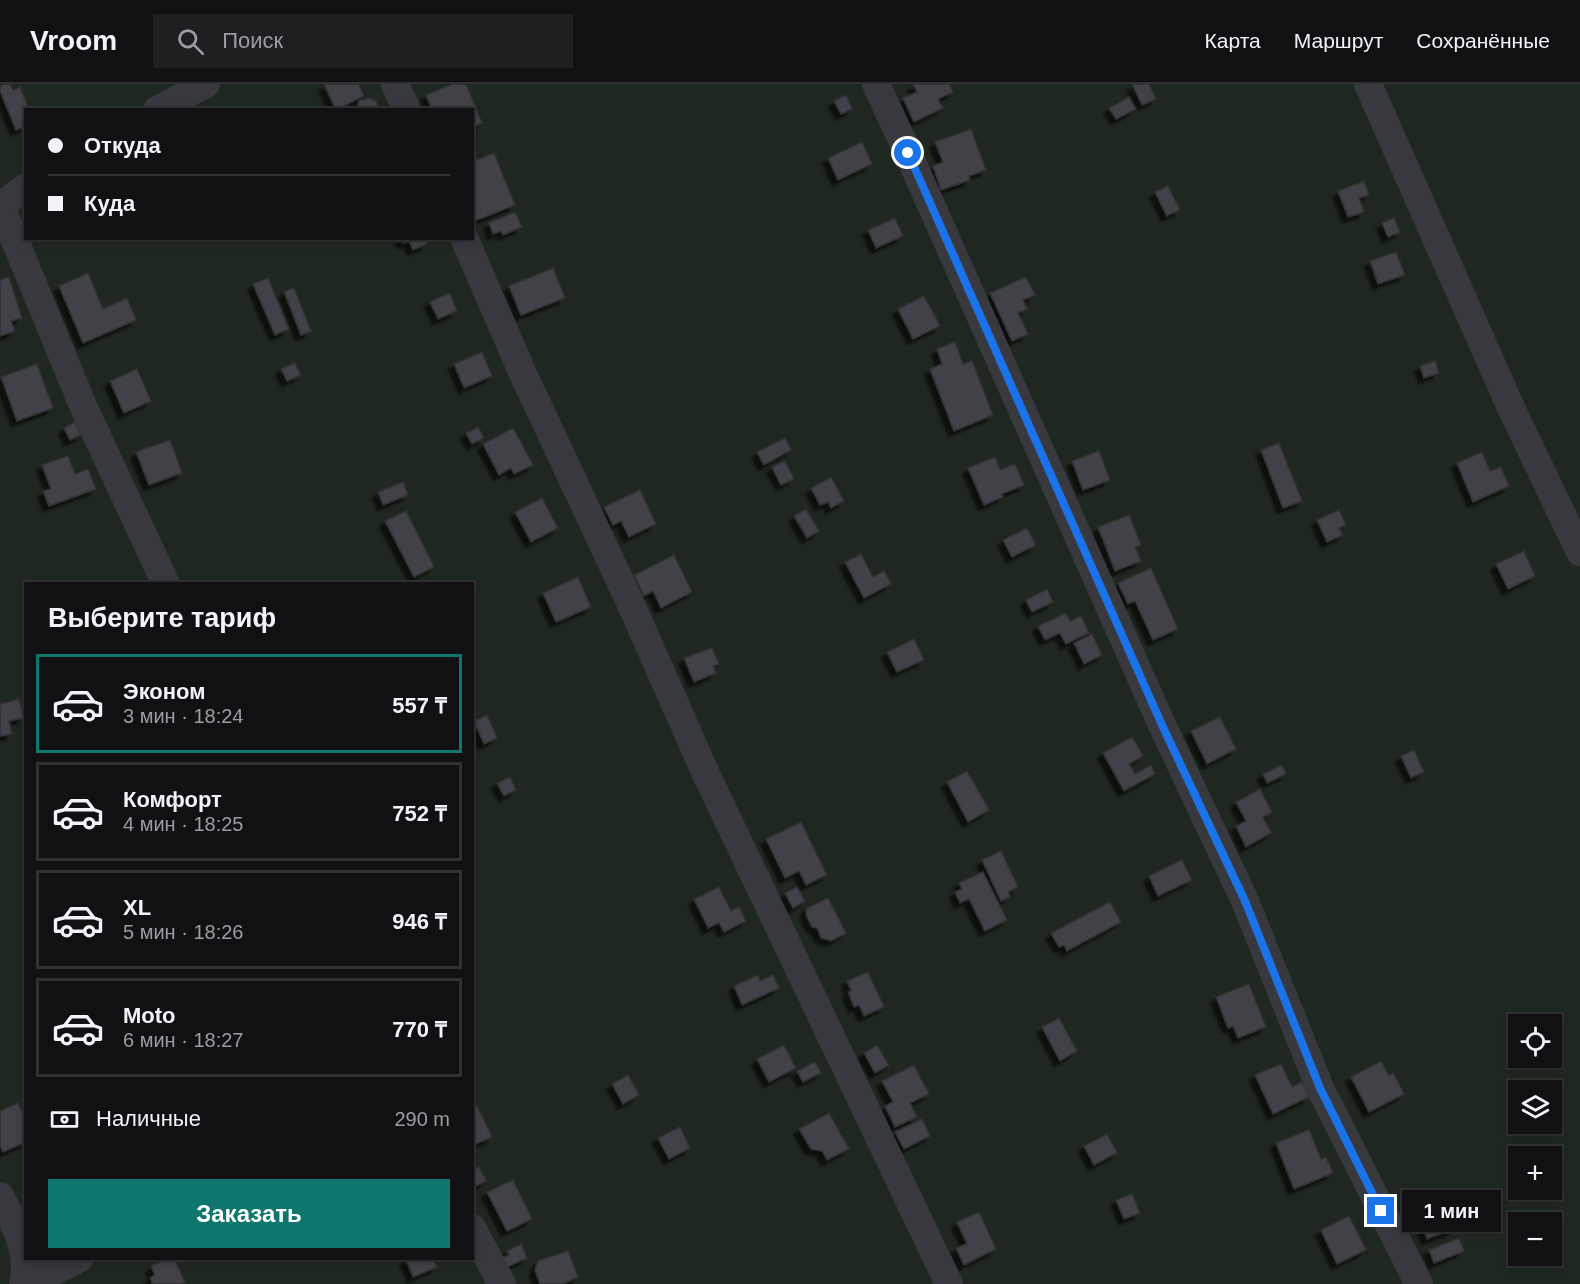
<!DOCTYPE html>
<html lang="ru">
<head>
<meta charset="utf-8">
<style>
	:root { --surface:#111113; --page:#1e1f21; --text:#f1f3f6; --muted:#9c9da0; --line:#303133; --accent:#0f766e }
	body { margin:0; font-family:Helvetica,sans-serif; background:var(--page); color:var(--text); height:100vh; display:flex; flex-direction:column; font-size:22px; white-space:nowrap }
	* { box-sizing:border-box; margin:0 }
	p { font-size:20px; color:var(--muted) }
	.icon { flex:none; width:33px; height:33px; fill:none; stroke:currentColor; stroke-width:2; stroke-linecap:round; stroke-linejoin:round }
	.map { position:relative; flex:1; overflow:hidden }
	.drawer { position:absolute; left:24px; top:498px; width:450px; height:678px; display:flex; flex-direction:column; background:var(--surface); border-radius:0px; box-shadow:0 3px 9px #0003,0 0 0 2px var(--line) }
	.drawer>* { flex:none }
	.top-card { position:absolute; left:24px; top:24px; width:450px; height:132px; border-radius:0px; box-shadow:0 3px 9px #0003,0 0 0 2px var(--line); display:grid; align-content:center; height:132px; padding:0 24px; background:var(--surface) }
	.fabs { position:absolute; left:1508px; top:930px; display:grid; gap:12px }
	.fabs a { display:grid; place-items:center; width:54px; height:54px; border-radius:0px; background:var(--surface); box-shadow:0 3px 9px #0003,0 0 0 2px var(--line); font-size:30px }
	.end { position:absolute; width:27px; height:27px; margin:-14px; border:8px solid #1a73e8; background:#fff; box-shadow:0 0 0 3px #fff }
	.from { border-radius:50% }
	.bubble { position:absolute; height:42px; border-radius:0px; background:var(--surface); box-shadow:0 3px 9px #0003,0 0 0 2px var(--line); font-size:20px; font-weight:600; line-height:42px; text-align:center }
	.top-card b { display:flex; align-items:center; gap:21px; height:57px; font-size:22px }
	.top-card b+b { border-top:2px solid var(--line) }
	.top-card i { width:15px; height:15px; background:var(--text) }
	ul { padding:0; list-style:none }
	li { display:flex; align-items:center; gap:18px; height:99px; margin:0 12px 9px; padding:0 12px; border:3px solid var(--line); border-radius:0px }
	li div { flex:1 }
	li b { display:block; font-size:22px }
	li em { font-style:normal; font-weight:600 }
	li.current { border-color:var(--accent) }
	li>.icon { width:54px; height:54px; stroke-width:1.5 }
	h2 { padding:0 24px; font-size:27px; line-height:72px }
	.pay { display:flex; align-items:center; gap:15px; height:66px; padding:0 24px; font-size:22px }
	.pay p { margin-inline-start:auto }
	.cta { display:flex; gap:12px; margin-top:auto; padding:12px 24px }
	.cta a { flex:1; height:69px; border-radius:0px; background:var(--accent); color:#fff; font-size:24px; font-weight:600; line-height:69px; text-align:center }
	header { display:flex; align-items:center; gap:36px; box-sizing:border-box; height:84px; padding:0 30px; background:var(--surface); border-bottom:2px solid var(--line) }
	header strong { font-size:28px }
	nav { display:flex; gap:33px; margin-inline-start:auto; font-size:21px }
	.search { width:420px; height:54px; background:var(--page); display:flex; align-items:center; gap:15px; box-sizing:border-box; padding:0 21px; border-radius:0px; color:var(--muted); font-size:22px }
	.map>svg:first-child { display:block }
	.green { fill:#1f2820; fill-rule:evenodd }
	.building { fill:#414246; stroke:#313135; stroke-width:1.5; filter:url(#shadow) }
	.lines { fill:none; stroke-linecap:round; stroke-linejoin:round }
	.minor { stroke:#38393e; stroke-width:28 }
	.route { stroke:#1a73e8; stroke-width:8 }
</style>
</head>
<body>
<header>
<strong>Vroom</strong>
<div class="search"><svg class="icon" aria-label="search" viewBox="0 0 24 24"><circle cx="10" cy="10" r="6"/><path d="M15 15l6 6"/></svg>Поиск</div>
<nav><a>Карта</a><a>Маршрут</a><a>Сохранённые</a></nav>
</header>
<div class="map">
<svg width="1580" height="1200" viewBox="0 0 1580 1200">
	<defs>
		<filter id="shadow"><feDropShadow dx="-5.5" dy="5.5" stdDeviation="1.5" flood-color="#0009"/></filter>
	</defs>
	<rect width="100%" height="100%" fill="#171719"/>
	<path class="green" d="M0,0H1580V1200H0ZM26,26H472V154H26ZM26,500H472V1174H26ZM1518,940H1551V974H1518ZM1518,1006H1551V1040H1518ZM1518,1072H1551V1106H1518ZM1518,1138H1551V1172H1518Z"/>
	<g class="building">
		<polygon points="5,0 10,0 13,6 20,3 29,26 26,26 26,42 16,46 0,7 0,2"/>
		<polygon points="324,0 358,0 364,12 336,26"/>
		<polygon points="453,0 466,0 482,39 472,43 472,26 432,26 426,11"/>
		<polygon points="913,0 949,0 953,8 938,15 943,24 914,38 903,14 917,8"/>
		<polygon points="1132,0 1149,0 1156,15 1142,21"/>
		<polygon points="846,11 852,25 841,30 834,17"/>
		<polygon points="1129,13 1136,25 1116,35 1109,24"/>
		<polygon points="369,14 376,17 379,26 356,26 359,17"/>
		<polygon points="971,45 986,86 969,92 970,96 941,106 933,82 943,78 935,58"/>
		<polygon points="862,58 872,80 838,96 828,74"/>
		<polygon points="472,65 477,76 494,69 515,121 472,138"/>
		<polygon points="1364,97 1369,111 1359,114 1364,128 1348,133 1338,107"/>
		<polygon points="1168,102 1180,126 1167,132 1155,108"/>
		<polygon points="515,128 522,143 503,151 501,147 493,150 489,139"/>
		<polygon points="895,134 903,152 876,164 868,146"/>
		<polygon points="1394,134 1400,148 1388,153 1382,139"/>
		<polygon points="401,154 425,154 427,160 413,166 409,157 403,159"/>
		<polygon points="1396,168 1405,191 1378,200 1370,177"/>
		<polygon points="553,184 565,214 521,231 509,202"/>
		<polygon points="88,189 103,225 127,214 136,236 83,259 59,202"/>
		<polygon points="9,193 22,234 11,237 15,247 0,252 0,196"/>
		<polygon points="1026,193 1035,211 1023,216 1027,225 1018,229 1028,250 1012,257 990,209"/>
		<polygon points="268,194 289,245 275,251 253,200"/>
		<polygon points="294,204 311,247 301,251 284,208"/>
		<polygon points="450,209 457,227 438,235 430,218"/>
		<polygon points="924,212 940,242 913,255 898,225"/>
		<polygon points="955,258 963,280 972,277 993,331 954,347 930,285 942,280 937,265"/>
		<polygon points="482,268 492,292 464,304 454,280"/>
		<polygon points="1435,277 1439,289 1424,294 1420,282"/>
		<polygon points="295,279 301,291 287,297 281,285"/>
		<polygon points="37,280 53,324 17,337 1,293"/>
		<polygon points="137,285 151,317 124,329 110,297"/>
		<polygon points="75,338 81,351 70,356 64,344"/>
		<polygon points="478,343 484,354 472,360 466,349"/>
		<polygon points="513,344 533,381 514,390 511,384 499,391 483,360"/>
		<polygon points="785,354 791,366 764,381 757,368"/>
		<polygon points="170,356 182,389 149,401 136,368"/>
		<polygon points="1279,359 1302,417 1283,424 1261,366"/>
		<polygon points="1099,367 1110,396 1083,406 1072,377"/>
		<polygon points="1482,368 1490,387 1501,383 1509,402 1473,418 1457,379"/>
		<polygon points="68,372 75,390 88,385 96,405 49,422 43,407 51,405 42,381"/>
		<polygon points="995,373 1000,386 1015,380 1024,401 1002,410 1003,413 984,421 968,384"/>
		<polygon points="785,377 794,395 781,401 772,383"/>
		<polygon points="831,393 844,417 831,424 828,418 820,421 811,404"/>
		<polygon points="403,398 408,411 383,421 378,408"/>
		<polygon points="640,406 656,440 629,453 621,437 613,441 604,423"/>
		<polygon points="542,414 558,444 531,458 515,428"/>
		<polygon points="806,425 819,447 807,454 794,432"/>
		<polygon points="1339,426 1346,441 1339,444 1343,451 1327,458 1317,436"/>
		<polygon points="406,427 434,483 414,493 385,437"/>
		<polygon points="1129,431 1141,461 1135,463 1141,477 1115,487 1098,443"/>
		<polygon points="1027,444 1036,461 1012,473 1003,456"/>
		<polygon points="1524,467 1535,492 1508,505 1496,480"/>
		<polygon points="861,470 873,493 884,487 891,500 864,514 845,478"/>
		<polygon points="674,471 692,508 661,524 653,507 644,512 634,491"/>
		<polygon points="1151,484 1178,545 1153,556 1135,517 1128,520 1118,499"/>
		<polygon points="578,493 591,523 556,538 543,509"/>
		<polygon points="1047,505 1053,518 1032,528 1026,516"/>
		<polygon points="1066,529 1070,537 1081,532 1089,549 1066,560 1060,549 1045,556 1038,542"/>
		<polygon points="1092,550 1102,571 1084,580 1074,559"/>
		<polygon points="914,555 924,576 897,588 887,568"/>
		<polygon points="712,564 719,580 713,582 716,589 694,598 684,574"/>
		<polygon points="19,615 24,634 9,637 12,650 0,652 0,620"/>
		<polygon points="487,631 497,654 484,660 474,637"/>
		<polygon points="1220,633 1236,665 1207,680 1191,647"/>
		<polygon points="1132,653 1143,672 1129,680 1135,690 1151,681 1155,690 1124,707 1103,669"/>
		<polygon points="1414,666 1424,688 1411,694 1401,672"/>
		<polygon points="1282,681 1286,690 1267,699 1263,690"/>
		<polygon points="967,687 989,726 968,738 947,698"/>
		<polygon points="510,693 516,706 504,712 497,699"/>
		<polygon points="1260,705 1272,728 1263,733 1271,749 1246,763 1236,742 1246,737 1236,718"/>
		<polygon points="801,738 827,791 806,801 799,787 785,794 766,755"/>
		<polygon points="1001,767 1018,803 1008,808 1010,813 1001,817 982,776"/>
		<polygon points="1182,776 1192,796 1158,812 1149,792"/>
		<polygon points="983,788 1007,836 985,847 969,815 960,819 955,808 962,805 959,799"/>
		<polygon points="719,803 731,827 739,823 746,837 724,848 719,839 708,844 694,815"/>
		<polygon points="797,803 805,817 793,824 785,809"/>
		<polygon points="828,814 846,849 831,857 821,854 817,844 812,843 806,831 807,824"/>
		<polygon points="1110,818 1121,838 1067,867 1064,861 1059,863 1051,849"/>
		<polygon points="868,888 884,923 864,932 859,921 854,923 848,908 851,907 847,897"/>
		<polygon points="758,891 760,897 773,891 779,904 742,921 734,902"/>
		<polygon points="1249,900 1266,943 1238,954 1233,942 1228,944 1216,913"/>
		<polygon points="1059,934 1077,967 1060,977 1042,943"/>
		<polygon points="784,961 796,984 769,998 757,975"/>
		<polygon points="877,961 889,981 875,989 864,969"/>
		<polygon points="1381,977 1389,992 1393,989 1404,1010 1369,1028 1351,993"/>
		<polygon points="815,978 821,989 803,998 797,987"/>
		<polygon points="1281,980 1292,1003 1302,998 1309,1013 1273,1030 1255,991"/>
		<polygon points="914,981 929,1010 910,1019 917,1033 895,1043 885,1022 893,1018 882,997"/>
		<polygon points="628,991 639,1011 623,1020 612,1000"/>
		<polygon points="18,1019 26,1036 26,1058 3,1068 0,1061 0,1027"/>
		<polygon points="477,1022 492,1053 472,1062 472,1024"/>
		<polygon points="829,1029 849,1065 827,1076 822,1067 811,1065 799,1045"/>
		<polygon points="922,1035 930,1052 904,1065 895,1048"/>
		<polygon points="680,1043 690,1064 669,1075 658,1054"/>
		<polygon points="1309,1046 1321,1075 1326,1073 1333,1089 1294,1105 1276,1059"/>
		<polygon points="1107,1050 1117,1069 1094,1081 1084,1062"/>
		<polygon points="479,1083 486,1097 472,1104 472,1084 473,1085"/>
		<polygon points="513,1096 532,1135 507,1147 487,1108"/>
		<polygon points="1444,1106 1455,1133 1450,1135 1454,1145 1427,1155 1413,1118"/>
		<polygon points="1132,1110 1140,1129 1124,1135 1116,1116"/>
		<polygon points="979,1128 996,1165 964,1181 956,1164 967,1160 957,1138"/>
		<polygon points="1349,1132 1366,1166 1337,1180 1321,1146"/>
		<polygon points="1459,1154 1464,1167 1434,1179 1429,1166"/>
		<polygon points="521,1160 527,1174 507,1183 502,1174 509,1171 507,1167"/>
		<polygon points="568,1167 578,1193 563,1200 540,1200 535,1186 538,1177"/>
		<polygon points="168,1174 174,1174 185,1198 180,1200 153,1200 150,1194 155,1191 151,1182"/>
		<polygon points="409,1174 433,1174 437,1183 413,1193 406,1176"/>
	</g>
	<g class="lines">
		<g class="minor">
			<polyline points="395,0 407,26"/>
			<polyline points="876,0 908,69 1162,641 1245,817 1320,1004 1419,1200"/>
			<polyline points="1368,0 1512,326 1580,468"/>
			<polyline points="157,26 206,0"/>
			<polyline points="0,120 84,324 166,500"/>
			<polyline points="0,122 26,103"/>
			<polyline points="464,154 524,292 630,518 706,690 949,1200"/>
			<path d="M0,1112C14,1140 31,1168 23,1200"/>
			<polyline points="472,1144 502,1200"/>
			<polyline points="29,1200 80,1174"/>
		</g>
	</g>
	<g class="lines">
		<polyline class="route" points="908,69 1162,641 1245,817 1320,1004 1381,1127"/>
	</g>
</svg>
<div class="fabs">
<a><svg class="icon" aria-label="locate" viewBox="0 0 24 24"><circle cx="12" cy="12" r="6"/><path d="M12 2v4M12 18v4M2 12h4M18 12h4"/></svg></a>
<a><svg class="icon" aria-label="layers" viewBox="0 0 24 24"><path d="M12 4l9 5-9 5-9-5zM3 14l9 5 9-5"/></svg></a>
<a>+</a>
<a>−</a>
</div>
<i class="end from" style="left:908px;top:69px"></i>
<i class="end" style="left:1381px;top:1127px"></i>
<div class="bubble" style="left:1402px;top:1106px;width:99px">1 мин</div>
<div class="top-card">
<b><i class="from"></i>Откуда</b>
<b><i></i>Куда</b>
</div>
<section class="drawer">
<h2>Выберите тариф</h2>
<ul>
<li class="current"><svg class="icon" aria-label="car" viewBox="0 0 24 24"><path d="M5 17H2v-5l4-1 3-4h7l3 4 3 1v5h-3M9 17h6M6 11h13"/><circle cx="7" cy="17" r="2"/><circle cx="17" cy="17" r="2"/></svg><div><b>Эконом</b><p>3 мин · 18:24</p></div><em>557 ₸</em></li>
<li><svg class="icon" aria-label="car" viewBox="0 0 24 24"><path d="M5 17H2v-5l4-1 3-4h7l3 4 3 1v5h-3M9 17h6M6 11h13"/><circle cx="7" cy="17" r="2"/><circle cx="17" cy="17" r="2"/></svg><div><b>Комфорт</b><p>4 мин · 18:25</p></div><em>752 ₸</em></li>
<li><svg class="icon" aria-label="car" viewBox="0 0 24 24"><path d="M5 17H2v-5l4-1 3-4h7l3 4 3 1v5h-3M9 17h6M6 11h13"/><circle cx="7" cy="17" r="2"/><circle cx="17" cy="17" r="2"/></svg><div><b>XL</b><p>5 мин · 18:26</p></div><em>946 ₸</em></li>
<li><svg class="icon" aria-label="car" viewBox="0 0 24 24"><path d="M5 17H2v-5l4-1 3-4h7l3 4 3 1v5h-3M9 17h6M6 11h13"/><circle cx="7" cy="17" r="2"/><circle cx="17" cy="17" r="2"/></svg><div><b>Moto</b><p>6 мин · 18:27</p></div><em>770 ₸</em></li>
</ul>
<div class="pay"><svg class="icon" aria-label="cash" viewBox="0 0 24 24"><path d="M3 7h18v10H3z"/><circle cx="12" cy="12" r="2"/></svg>Наличные<p>290 m</p></div>
<div class="cta"><a>Заказать</a></div>
</section>
</div>
</body>
</html>
